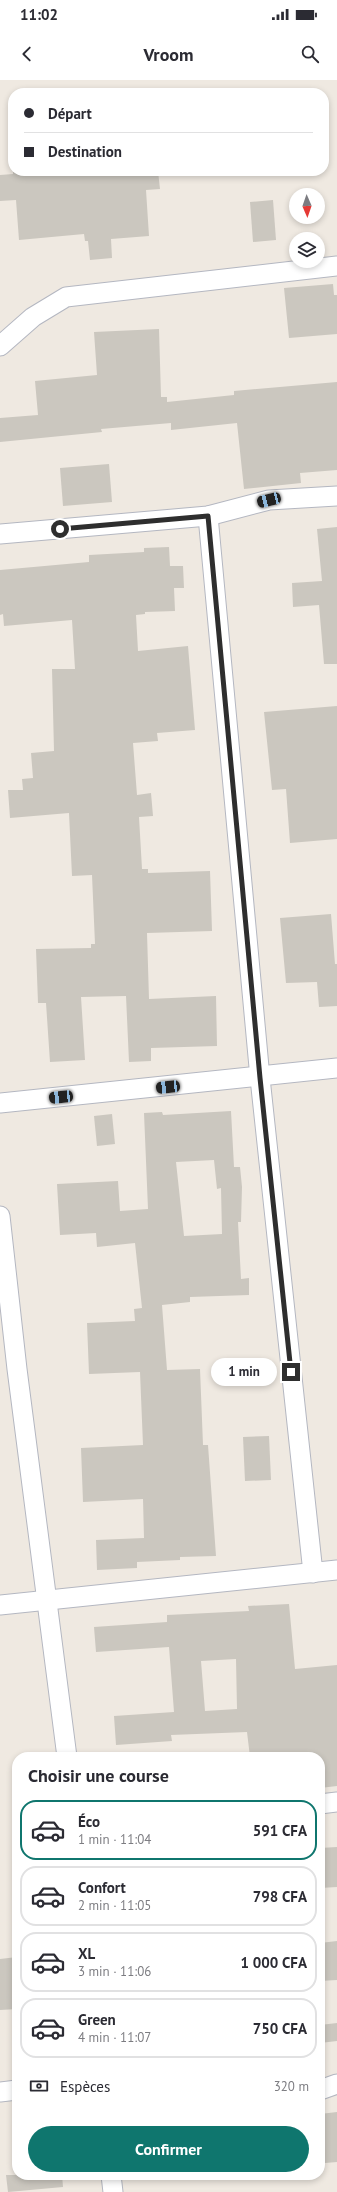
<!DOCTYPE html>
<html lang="fr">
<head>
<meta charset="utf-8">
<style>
	:root { --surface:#fff; --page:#f2f2f3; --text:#2b2b33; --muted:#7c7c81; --line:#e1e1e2; --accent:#0f766e }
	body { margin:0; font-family:"PT Sans",sans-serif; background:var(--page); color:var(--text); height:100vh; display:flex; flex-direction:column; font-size:15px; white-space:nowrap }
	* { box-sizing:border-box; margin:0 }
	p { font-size:13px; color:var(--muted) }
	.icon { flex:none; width:22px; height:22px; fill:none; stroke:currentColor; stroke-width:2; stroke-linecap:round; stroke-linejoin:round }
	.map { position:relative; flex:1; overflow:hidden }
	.side { position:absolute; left:12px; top:1672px; width:313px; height:428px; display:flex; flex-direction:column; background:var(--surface); border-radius:16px; box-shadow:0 2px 6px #0003 }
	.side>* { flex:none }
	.guide { position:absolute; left:8px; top:8px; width:321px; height:88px; border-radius:16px; box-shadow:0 2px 6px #0003; display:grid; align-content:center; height:88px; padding:0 16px; background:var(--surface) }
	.needle { width:26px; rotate:178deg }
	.tools { position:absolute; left:289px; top:108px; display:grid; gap:8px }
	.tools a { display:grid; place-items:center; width:36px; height:36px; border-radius:50%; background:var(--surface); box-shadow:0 2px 6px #0003; font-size:20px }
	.end { position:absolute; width:18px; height:18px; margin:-9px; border:5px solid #2e2e2e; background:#fff; box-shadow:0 0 0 2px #fff }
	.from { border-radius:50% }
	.bubble { position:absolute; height:28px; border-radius:14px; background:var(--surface); box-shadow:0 2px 6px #0003; font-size:13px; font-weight:700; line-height:28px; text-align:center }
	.car { position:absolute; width:12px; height:24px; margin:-12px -6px; border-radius:5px; box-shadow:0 0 3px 1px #0007; background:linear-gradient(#222 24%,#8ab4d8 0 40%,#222 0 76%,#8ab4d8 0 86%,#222 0) }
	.guide b { display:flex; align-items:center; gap:14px; height:38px; font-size:15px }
	.guide b+b { border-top:1px solid var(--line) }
	.guide i { width:10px; height:10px; background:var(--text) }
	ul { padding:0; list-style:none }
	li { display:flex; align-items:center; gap:12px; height:60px; margin:0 8px 6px; padding:0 8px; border:2px solid var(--line); border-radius:16px }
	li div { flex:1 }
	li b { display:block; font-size:15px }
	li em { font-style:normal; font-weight:700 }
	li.on { border-color:var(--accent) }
	li>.icon { width:36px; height:36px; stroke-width:1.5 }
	h2 { padding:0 16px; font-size:18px; line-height:48px }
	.pay { display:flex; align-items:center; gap:10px; height:44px; padding:0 16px; font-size:15px }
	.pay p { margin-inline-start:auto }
	.action { display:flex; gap:8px; margin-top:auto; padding:8px 16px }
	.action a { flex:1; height:46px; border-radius:24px; background:var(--accent); color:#fff; font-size:16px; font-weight:700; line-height:46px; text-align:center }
	.status { display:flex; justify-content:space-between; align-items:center; height:28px; padding:0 20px; background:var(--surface); direction:ltr }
	.status svg { height:11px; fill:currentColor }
	header { display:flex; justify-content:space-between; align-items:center; height:52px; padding:0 16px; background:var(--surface); font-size:18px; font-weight:700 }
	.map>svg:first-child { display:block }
	.building { fill:#cbc7bf; fill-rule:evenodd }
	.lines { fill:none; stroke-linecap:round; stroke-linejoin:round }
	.street-casing { stroke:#b4b7c1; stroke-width:21 }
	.street { stroke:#fff; stroke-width:19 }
	.route { stroke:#2e2e2e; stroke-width:5 }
</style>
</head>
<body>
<div class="status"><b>11:02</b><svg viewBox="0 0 49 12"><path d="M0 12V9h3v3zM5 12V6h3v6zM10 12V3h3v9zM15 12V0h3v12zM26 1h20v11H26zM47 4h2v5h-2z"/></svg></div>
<header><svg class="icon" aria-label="back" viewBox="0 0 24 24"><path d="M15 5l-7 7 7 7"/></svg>Vroom<svg class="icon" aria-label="search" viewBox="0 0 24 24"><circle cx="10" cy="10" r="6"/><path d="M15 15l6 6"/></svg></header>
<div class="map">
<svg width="337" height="2112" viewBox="0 0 337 2112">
	<rect width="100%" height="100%" fill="#efe9e1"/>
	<g class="building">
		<polygon points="13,91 158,91 160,109 146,110 149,156 111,159 112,178 90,180 88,161 85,161 84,154 19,160 16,120 0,121 0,95 13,94"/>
		<polygon points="273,120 276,160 253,162 250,122"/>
		<polygon points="333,204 334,215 337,215 337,254 289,258 284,208"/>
		<polygon points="159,249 161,317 167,317 167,322 234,315 234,311 337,302 337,390 300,393 301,403 244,409 237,343 171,350 171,343 101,349 102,352 0,362 0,338 38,335 35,301 97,295 94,252"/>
		<polygon points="109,384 112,422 63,426 60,388"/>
		<polygon points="337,447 337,584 324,584 319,525 293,527 292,503 322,501 317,449"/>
		<polygon points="169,467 170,486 183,486 184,508 174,508 175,531 145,532 145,534 136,535 138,571 188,566 195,650 157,653 158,661 133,663 137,715 151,713 153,736 139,737 142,789 148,789 148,793 210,791 212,851 147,853 149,919 216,916 217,966 151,968 151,981 129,982 126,916 81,917 85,980 50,982 46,923 38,923 36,869 91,868 91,864 95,864 92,795 72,796 69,733 10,738 8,710 23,710 22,699 33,698 31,673 54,671 52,589 75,589 72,540 4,546 3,534 0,535 0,490 89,482 89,475 144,472 144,468"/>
		<polygon points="337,626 337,759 290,763 286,709 272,710 264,632"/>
		<polygon points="331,834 335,884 337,884 337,926 319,927 317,902 286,903 280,838"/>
		<path d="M231,1031L234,1087H240L242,1107L241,1142H238L241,1199L249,1198V1215L190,1217V1222L162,1225L167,1290L200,1289L203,1365H208L216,1476L180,1477V1480L137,1482V1488L97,1490L96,1460L144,1458L143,1419L83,1422L81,1368L143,1365L140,1292L89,1294L87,1243L135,1241L134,1229L142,1228L135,1163L97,1167L96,1153L60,1155L57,1104L118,1101L120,1131L148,1129L144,1033L162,1032L163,1035ZM214,1080L217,1109L221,1108L222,1154L184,1156L176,1082Z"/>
		<polygon points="112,1034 115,1064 97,1066 94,1036"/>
		<polygon points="269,1356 271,1400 245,1401 243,1357"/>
		<path d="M289,1524L295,1589L337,1585V1706L320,1708V1677H250L247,1652L171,1655L172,1661L116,1665L114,1636L174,1632L169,1567L96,1572L94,1547L167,1542V1535L249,1531L248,1526ZM236,1579L237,1629L205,1631L201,1581Z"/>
		<polygon points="337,1767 337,1807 320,1808 320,1768"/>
		<polygon points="337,1861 337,1900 320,1901 320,1863"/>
		<polygon points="17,1877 17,1929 0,1930 0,1879"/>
		<polygon points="337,1943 337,1961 320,1963 320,1945"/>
		<polygon points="337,2032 337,2082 325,2083 320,2034"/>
		<polygon points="6,2095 62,2095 63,2107 8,2112"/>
	</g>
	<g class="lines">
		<defs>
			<g id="street">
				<polyline points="0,266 33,237 66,217 337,186"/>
				<polyline points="208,436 260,998 313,1493"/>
				<polyline points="0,454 208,436 269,420 337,416"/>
				<polyline points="0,1023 337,988"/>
				<polyline points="0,1136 17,1289 67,1677"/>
				<polyline points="0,1525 337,1490"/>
				<polyline points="320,1724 337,1722"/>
				<polyline points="320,2010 337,2004"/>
				<polyline points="0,2012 17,2010"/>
				<polyline points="111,2095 113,2112"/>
			</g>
		</defs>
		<use href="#street" class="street-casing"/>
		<use href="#street" class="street"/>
	</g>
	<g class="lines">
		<polyline class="route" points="60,449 208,436 260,998 291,1292"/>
	</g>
</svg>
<div class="tools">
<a><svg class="needle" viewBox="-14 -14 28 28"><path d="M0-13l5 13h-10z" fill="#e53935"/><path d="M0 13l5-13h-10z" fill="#7c7c81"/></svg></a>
<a><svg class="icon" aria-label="layers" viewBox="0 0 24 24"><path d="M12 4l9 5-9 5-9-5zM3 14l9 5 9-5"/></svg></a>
</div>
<i class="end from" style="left:60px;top:449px"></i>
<i class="end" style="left:291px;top:1292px"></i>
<div class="bubble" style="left:211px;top:1278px;width:66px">1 min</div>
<i class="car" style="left:269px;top:420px;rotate:256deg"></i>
<i class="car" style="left:168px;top:1007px;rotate:264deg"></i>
<i class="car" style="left:61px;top:1017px;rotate:264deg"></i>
<div class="guide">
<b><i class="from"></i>Départ</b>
<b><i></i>Destination</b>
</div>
<section class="side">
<h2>Choisir une course</h2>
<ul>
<li class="on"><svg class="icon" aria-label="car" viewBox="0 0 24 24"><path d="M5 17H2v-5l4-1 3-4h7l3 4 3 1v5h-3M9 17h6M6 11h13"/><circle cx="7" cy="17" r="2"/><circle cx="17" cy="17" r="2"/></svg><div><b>Éco</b><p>1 min · 11:04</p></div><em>591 CFA</em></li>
<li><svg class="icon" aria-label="car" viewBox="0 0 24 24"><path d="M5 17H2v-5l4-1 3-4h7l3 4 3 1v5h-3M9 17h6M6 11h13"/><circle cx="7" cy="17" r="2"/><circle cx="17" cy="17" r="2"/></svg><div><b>Confort</b><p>2 min · 11:05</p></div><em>798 CFA</em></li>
<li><svg class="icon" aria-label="car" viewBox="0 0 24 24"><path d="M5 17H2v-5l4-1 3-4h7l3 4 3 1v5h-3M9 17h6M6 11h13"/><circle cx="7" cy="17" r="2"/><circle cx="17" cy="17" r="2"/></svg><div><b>XL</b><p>3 min · 11:06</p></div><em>1 000 CFA</em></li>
<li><svg class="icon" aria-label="car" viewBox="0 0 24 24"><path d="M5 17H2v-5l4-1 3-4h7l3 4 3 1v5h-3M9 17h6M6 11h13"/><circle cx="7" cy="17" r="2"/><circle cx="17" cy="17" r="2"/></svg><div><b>Green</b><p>4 min · 11:07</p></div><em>750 CFA</em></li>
</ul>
<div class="pay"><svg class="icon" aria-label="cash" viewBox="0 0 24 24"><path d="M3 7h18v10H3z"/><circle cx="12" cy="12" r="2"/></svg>Espèces<p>320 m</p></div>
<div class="action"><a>Confirmer</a></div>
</section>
</div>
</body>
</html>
